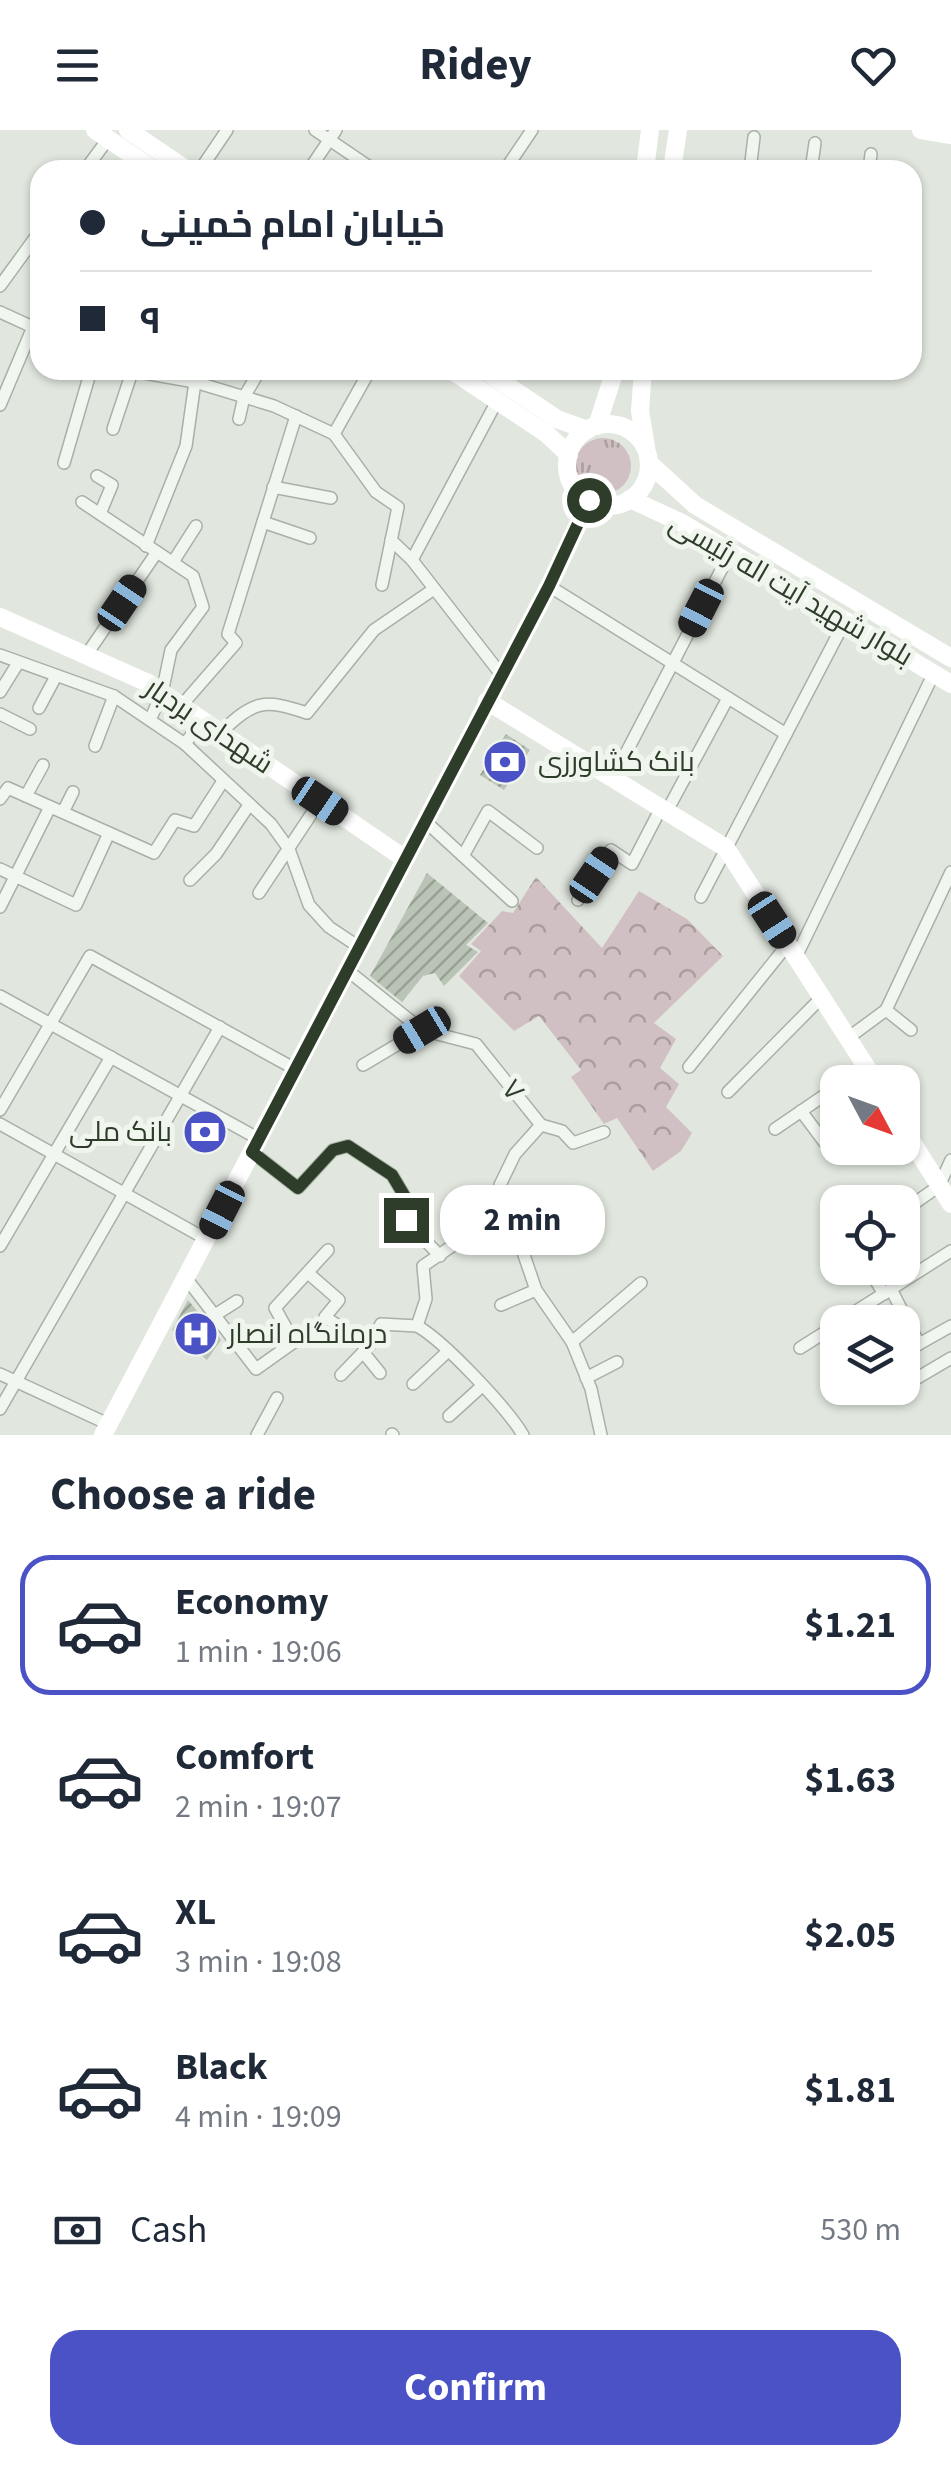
<!DOCTYPE html>
<html lang="en">
<head>
<meta charset="utf-8">
<style>
	:root { --surface:#fff; --page:#f2f2f3; --text:#1f2937; --muted:#747a83; --line:#e0e1e3; --accent:#4a52c6 }
	body { margin:0; font-family:"Source Sans 3",Cairo,sans-serif; background:var(--page); color:var(--text); height:100vh; display:flex; flex-direction:column; font-size:38px; white-space:nowrap }
	* { box-sizing:border-box; margin:0 }
	p { font-size:32px; color:var(--muted) }
	.icon { flex:none; width:55px; height:55px; fill:none; stroke:currentColor; stroke-width:2; stroke-linecap:round; stroke-linejoin:round }
	.map { position:relative; height:1305px; overflow:hidden }
	.panel { display:flex; flex-direction:column; background:var(--surface); flex:1 }
	.panel>* { flex:none }
	.top-card { position:absolute; left:30px; top:30px; width:892px; height:220px; border-radius:30px; box-shadow:0 2px 8px #0004; display:grid; align-content:center; height:220px; padding:0 50px; background:var(--surface) }
	.needle { width:65px; rotate:131deg }
	.fabs { position:absolute; left:820px; top:935px; display:grid; gap:20px }
	.fabs a { display:grid; place-items:center; width:100px; height:100px; border-radius:20px; background:var(--surface); box-shadow:0 2px 8px #0004; font-size:50px }
	.end { position:absolute; width:45px; height:45px; margin:-22px; border:12px solid #2e3d29; background:#fff; box-shadow:0 0 0 5px #fff }
	.from { border-radius:50% }
	.bubble { position:absolute; height:70px; border-radius:30px; background:var(--surface); box-shadow:0 2px 8px #0004; font-size:32px; font-weight:700; line-height:70px; text-align:center }
	.car { position:absolute; width:30px; height:60px; margin:-30px -15px; border-radius:12px; box-shadow:0 0 8px 2px #0007; background:linear-gradient(#222 24%,#8ab4d8 0 40%,#222 0 76%,#8ab4d8 0 86%,#222 0) }
	.top-card b { display:flex; align-items:center; gap:35px; height:95px; font-size:38px }
	.top-card b+b { border-top:2px solid var(--line) }
	.top-card i { width:25px; height:25px; background:var(--text) }
	ul { padding:0; list-style:none }
	li { display:flex; align-items:center; gap:30px; height:140px; margin:0 20px 15px; padding:0 30px; border:5px solid transparent; border-radius:30px }
	li div { flex:1 }
	li b { display:block; font-size:38px }
	li em { font-style:normal; font-weight:700 }
	li.active { border-color:var(--accent) }
	li>.icon { width:90px; height:90px; stroke-width:1.5 }
	h2 { padding:0 50px; font-size:45px; line-height:120px }
	.pay { display:flex; align-items:center; gap:25px; height:110px; padding:0 50px; font-size:38px }
	.pay p { margin-inline-start:auto }
	.button { display:flex; gap:20px; margin-top:auto; padding:20px 50px }
	.button a { flex:1; height:115px; border-radius:30px; background:var(--accent); color:#fff; font-size:40px; font-weight:700; line-height:115px; text-align:center }
	header { display:flex; justify-content:space-between; align-items:center; height:130px; padding:0 50px; background:var(--surface); font-size:45px; font-weight:700 }
	.map>svg:first-child { display:block }
	.grass { fill:url(#grass-tufts) }
	.forest { fill:url(#forest-crowns) }
	.building { fill:url(#building-hatch) }
	.lines { fill:none; stroke-linecap:round; stroke-linejoin:round }
	.street-casing { stroke:#a8b1a5; stroke-width:14 }
	.street { stroke:#f2f6f1; stroke-width:11 }
	.secondary { stroke:#fff; stroke-width:18 }
	.route { stroke:#2e3d29; stroke-width:12 }
	.labels { text-anchor:middle; dominant-baseline:central; stroke-width:10; stroke-linejoin:round; paint-order:stroke }
	.street-label { font-size:28px; fill:#2e3d29; stroke:#f0f5ee }
	.poi-label { font-size:28px; fill:#2e3d29; stroke:#f0f5ee; text-anchor:start }
</style>
</head>
<body>
<header><svg class="icon" aria-label="menu" viewBox="0 0 24 24"><path d="M4 6h16M4 12h16M4 18h16"/></svg>Ridey<svg class="icon" aria-label="heart" viewBox="0 0 24 24"><path d="M12 20l-8-8c-3-5 5-10 8-4 3-6 11-1 8 4z"/></svg></header>
<div class="map">
<svg width="951" height="1305" viewBox="0 0 951 1305">
	<defs>
		<pattern id="grass-tufts" width="24" height="20" patternUnits="userSpaceOnUse" patternTransform="scale(2.5)"><rect width="24" height="20" fill="#d1c0c3"/><path d="M3 7l-1-3M5 7V3M7 7l1-3M15 17l-1-3M17 17v-4M19 17l1-3" fill="none" stroke="#aa9d9e"/></pattern>
		<pattern id="forest-crowns" width="20" height="18" patternUnits="userSpaceOnUse" patternTransform="scale(2.5)"><rect width="20" height="18" fill="#d1c0c3"/><path d="M2 6a3 3 0 1 1 6 0M12 15a3 3 0 1 1 6 0" fill="none" stroke="#aa9d9e"/></pattern>
		<pattern id="building-hatch" width="6" height="6" patternUnits="userSpaceOnUse" patternTransform="scale(2.5)"><rect width="6" height="6" fill="#bac4b6"/><path d="M-1 1l2-2M0 6l6-6M5 7l2-2" fill="none" stroke="#98a094"/></pattern>
	</defs>
	<rect width="100%" height="100%" fill="#e1e7df"/>
	<circle class="grass" cx="603" cy="336" r="28"/>
	<polygon class="forest" points="536,747 602,818 639,761 687,789 723,826 654,893 676,909 660,938 679,954 666,977 692,1003 681,1021 653,1041 617,988 604,994 571,947 581,940 539,886 514,901 459,846 481,821 471,814 502,781 513,783"/>
	<g class="building">
		<polygon points="506,604 530,620 504,660 480,645"/>
		<polygon points="427,743 488,793 466,815 478,822 444,856 435,843 423,846 402,872 370,846"/>
		<polygon points="195,986 224,1002 215,1018 186,1001"/>
		<polygon points="188,1170 221,1210 207,1230 172,1200"/>
	</g>
	<g class="lines">
		<defs>
			<g id="street">
				<polyline points="315,0 374,40"/>
				<polyline points="85,40 108,9"/>
				<polyline points="200,40 227,0"/>
				<polyline points="309,40 336,0"/>
				<polyline points="505,40 532,0"/>
				<polyline points="750,40 754,7"/>
				<polyline points="811,40 815,13"/>
				<polyline points="869,40 871,24"/>
				<polyline points="0,156 40,101"/>
				<polyline points="0,182 37,199"/>
				<polyline points="127,240 195,252 274,276 334,304 376,362 398,377 382,455"/>
				<polyline points="0,275 33,197"/>
				<polyline points="239,289 244,267 260,240"/>
				<polyline points="113,299 132,242"/>
				<polyline points="334,304 370,240"/>
				<polyline points="64,333 91,240"/>
				<polyline points="97,346 112,355 100,384"/>
				<polyline points="273,357 331,368"/>
				<polyline points="82,372 193,446 203,477 171,520 162,563 150,590"/>
				<polyline points="263,392 310,408"/>
				<polyline points="391,410 412,430 500,543"/>
				<polyline points="146,416 186,316 195,252 204,240"/>
				<polyline points="412,430 497,271"/>
				<polyline points="173,432 196,396"/>
				<polyline points="549,456 786,604"/>
				<polyline points="87,524 157,422"/>
				<polyline points="0,525 114,566 185,614 271,694 289,719 309,775 329,797 359,817"/>
				<polyline points="0,562 18,533"/>
				<polyline points="181,576 236,513 228,504 296,286"/>
				<polyline points="39,578 55,548"/>
				<polyline points="0,584 30,599"/>
				<path d="M220,603C254,571 263,568 307,583L374,500L434,459"/>
				<polyline points="185,614 202,590"/>
				<polyline points="95,616 114,566"/>
				<polyline points="612,650 730,423"/>
				<polyline points="26,666 43,635"/>
				<polyline points="0,669 8,658 154,723 175,690 194,696 223,651"/>
				<polyline points="667,681 728,568"/>
				<polyline points="63,682 73,662"/>
				<polyline points="425,691 512,771"/>
				<polyline points="463,726 488,681 537,718"/>
				<polyline points="0,739 76,775 109,703"/>
				<polyline points="190,750 216,724 249,675"/>
				<polyline points="259,763 320,671"/>
				<polyline points="701,767 845,491"/>
				<polyline points="578,770 611,720 632,734 661,678"/>
				<polyline points="0,777 50,677"/>
				<polyline points="796,827 934,543"/>
				<polyline points="347,840 422,900 476,914 541,995 515,1024 500,1055 536,1160 572,1212 591,1259 601,1305"/>
				<polyline points="0,866 259,1009"/>
				<polyline points="886,880 911,900"/>
				<polyline points="848,908 886,880 951,742"/>
				<polyline points="363,935 422,900"/>
				<polyline points="689,937 788,814"/>
				<polyline points="842,952 866,936"/>
				<polyline points="728,962 822,867"/>
				<polyline points="0,980 90,826 295,939"/>
				<polyline points="801,981 825,1013"/>
				<polyline points="0,994 206,1109"/>
				<polyline points="541,995 562,1001 573,1013 604,1002"/>
				<polyline points="775,999 838,956"/>
				<polyline points="252,1022 298,1058 333,1020 348,1016 392,1045 414,1082 406,1090 440,1126"/>
				<path d="M506,1079L423,1136L426,1169L417,1196C443,1210 507,1278 523,1305"/>
				<polyline points="902,1082 939,1056 951,1030"/>
				<polyline points="0,1116 111,927"/>
				<polyline points="868,1138 884,1164"/>
				<polyline points="308,1143 339,1170 325,1187 369,1216 381,1194 417,1196"/>
				<polyline points="186,1148 256,1239 294,1212 275,1178 328,1120"/>
				<polyline points="891,1159 919,1214 951,1196"/>
				<polyline points="501,1175 536,1160"/>
				<polyline points="215,1185 237,1171"/>
				<polyline points="839,1192 951,1121"/>
				<polyline points="572,1212 641,1153"/>
				<polyline points="800,1218 838,1194"/>
				<polyline points="363,1222 380,1243"/>
				<polyline points="902,1224 919,1214"/>
				<polyline points="0,1244 108,1294"/>
				<polyline points="341,1245 369,1216"/>
				<polyline points="586,1248 617,1232"/>
				<polyline points="413,1254 446,1223"/>
				<polyline points="902,1257 951,1228"/>
				<polyline points="0,1279 220,897"/>
				<polyline points="449,1286 481,1257"/>
				<polyline points="392,1304 393,1305"/>
				<polyline points="257,1305 277,1268"/>
			</g>
		</defs>
		<use href="#street" class="street-casing"/>
		<use href="#street" class="street"/>
		<g class="secondary">
			<polyline points="95,0 154,40"/>
			<polyline points="128,0 187,40"/>
			<polyline points="921,0 951,5"/>
			<polyline points="645,40 650,0"/>
			<polyline points="672,40 678,0"/>
			<polyline points="451,240 547,304 569,325"/>
			<polyline points="484,240 557,289 587,300"/>
			<polyline points="643,240 640,281 646,317"/>
			<circle cx="608" cy="335" r="41"/>
			<polyline points="597,296 615,240"/>
			<polyline points="649,333 695,375 951,528"/>
			<polyline points="630,369 682,393 951,554"/>
			<polyline points="0,487 148,553 405,729"/>
			<polyline points="487,571 726,718 876,952"/>
			<polyline points="902,996 951,1074"/>
			<polyline points="103,1305 549,456 589,371"/>
		</g>
	</g>
	<g class="lines">
		<polyline class="route" points="406,1090 414,1082 392,1045 348,1016 333,1020 298,1058 252,1022 549,456 589,370"/>
	</g>
	<defs>
		<symbol id="bank-disc" viewBox="-11 -11 22 22"><circle r="9.5" fill="#4a52c6" stroke="#f0f5ee"/><path d="M-6-4H6V4H-6ZM0-2.3a2.3 2.3 0 1 0 0 4.6a2.3 2.3 0 1 0 0-4.6Z" fill="#fff"/></symbol>
		<symbol id="hospital-disc" viewBox="-11 -11 22 22"><circle r="9.5" fill="#4a52c6" stroke="#f0f5ee"/><path d="M-5-5h3v3.5h4V-5h3V5h-3V1.5h-4V5h-3Z" fill="#fff"/></symbol>
	</defs>
	<g fill-rule="evenodd">
		<use href="#bank-disc" x="480" y="607" width="50" height="50"/>
		<use href="#bank-disc" x="180" y="977" width="50" height="50"/>
		<use href="#hospital-disc" x="171" y="1179" width="50" height="50"/>
	</g>
	<g class="labels">
		<g class="street-label">
			<text transform="translate(791 460) rotate(30)">بلوار شهید آیت اله رئیسی</text>
			<text transform="translate(209 596) rotate(34)">شهدای بردبار</text>
			<text transform="translate(513 960) rotate(51)">۷</text>
		</g>
		<g class="poi-label">
			<text x="538" y="632">بانک کشاورزی</text>
			<text x="172" y="1002" text-anchor="end">بانک ملی</text>
			<text x="228" y="1204">درمانگاه انصار</text>
		</g>
	</g>
</svg>
<div class="fabs">
<a><svg class="needle" viewBox="-14 -14 28 28"><path d="M0-13l5 13h-10z" fill="#e53935"/><path d="M0 13l5-13h-10z" fill="#747a83"/></svg></a>
<a><svg class="icon" aria-label="locate" viewBox="0 0 24 24"><circle cx="12" cy="12" r="6"/><path d="M12 2v4M12 18v4M2 12h4M18 12h4"/></svg></a>
<a><svg class="icon" aria-label="layers" viewBox="0 0 24 24"><path d="M12 4l9 5-9 5-9-5zM3 14l9 5 9-5"/></svg></a>
</div>
<i class="end from" style="left:589px;top:370px"></i>
<i class="end" style="left:406px;top:1090px"></i>
<div class="bubble" style="left:440px;top:1055px;width:165px">2 min</div>
<i class="car" style="left:122px;top:473px;rotate:34deg"></i>
<i class="car" style="left:701px;top:478px;rotate:207deg"></i>
<i class="car" style="left:320px;top:671px;rotate:124deg"></i>
<i class="car" style="left:594px;top:745px;rotate:34deg"></i>
<i class="car" style="left:772px;top:790px;rotate:147deg"></i>
<i class="car" style="left:422px;top:900px;rotate:239deg"></i>
<i class="car" style="left:222px;top:1080px;rotate:207deg"></i>
<div class="top-card">
<b><i class="from"></i>خیابان امام خمینی</b>
<b><i></i>۹</b>
</div>
</div>
<section class="panel">
<h2>Choose a ride</h2>
<ul>
<li class="active"><svg class="icon" aria-label="car" viewBox="0 0 24 24"><path d="M5 17H2v-5l4-1 3-4h7l3 4 3 1v5h-3M9 17h6M6 11h13"/><circle cx="7" cy="17" r="2"/><circle cx="17" cy="17" r="2"/></svg><div><b>Economy</b><p>1 min · 19:06</p></div><em>$1.21</em></li>
<li><svg class="icon" aria-label="car" viewBox="0 0 24 24"><path d="M5 17H2v-5l4-1 3-4h7l3 4 3 1v5h-3M9 17h6M6 11h13"/><circle cx="7" cy="17" r="2"/><circle cx="17" cy="17" r="2"/></svg><div><b>Comfort</b><p>2 min · 19:07</p></div><em>$1.63</em></li>
<li><svg class="icon" aria-label="car" viewBox="0 0 24 24"><path d="M5 17H2v-5l4-1 3-4h7l3 4 3 1v5h-3M9 17h6M6 11h13"/><circle cx="7" cy="17" r="2"/><circle cx="17" cy="17" r="2"/></svg><div><b>XL</b><p>3 min · 19:08</p></div><em>$2.05</em></li>
<li><svg class="icon" aria-label="car" viewBox="0 0 24 24"><path d="M5 17H2v-5l4-1 3-4h7l3 4 3 1v5h-3M9 17h6M6 11h13"/><circle cx="7" cy="17" r="2"/><circle cx="17" cy="17" r="2"/></svg><div><b>Black</b><p>4 min · 19:09</p></div><em>$1.81</em></li>
</ul>
<div class="pay"><svg class="icon" aria-label="cash" viewBox="0 0 24 24"><path d="M3 7h18v10H3z"/><circle cx="12" cy="12" r="2"/></svg>Cash<p>530 m</p></div>
<div class="button"><a>Confirm</a></div>
</section>
</body>
</html>
